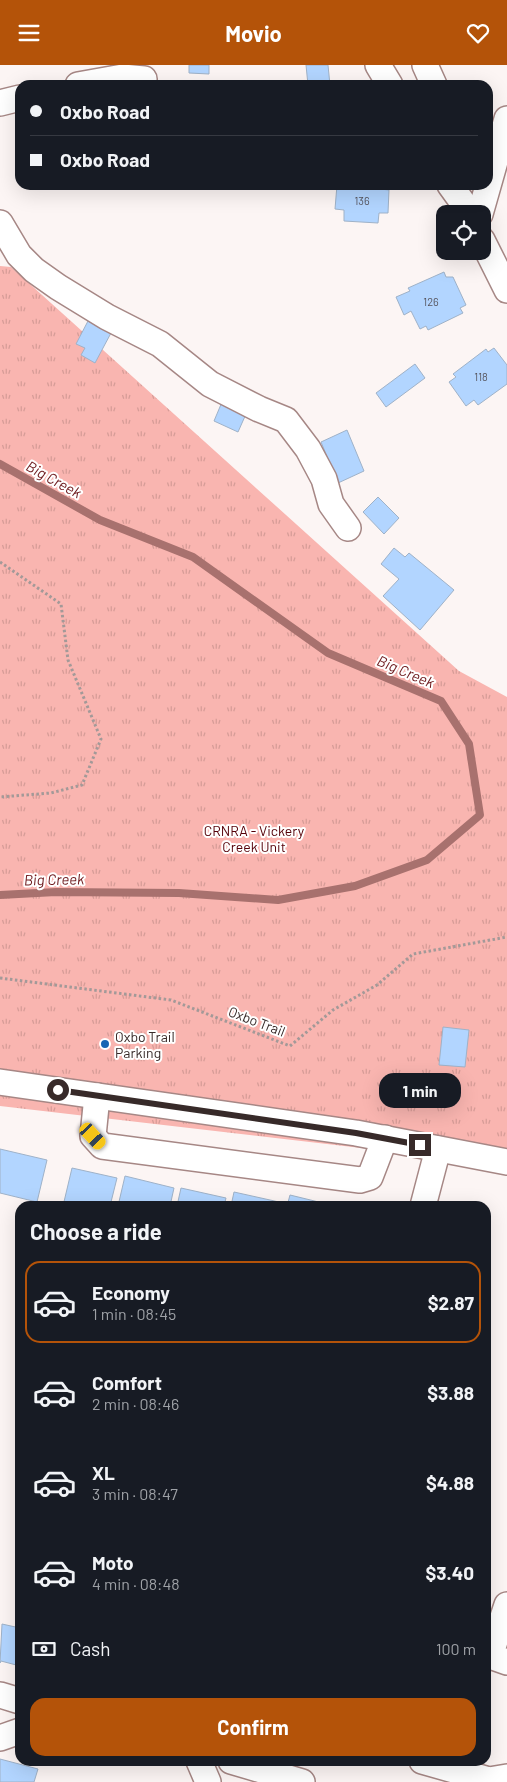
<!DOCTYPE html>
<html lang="en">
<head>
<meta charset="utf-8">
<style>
	:root { --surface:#171b24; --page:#242831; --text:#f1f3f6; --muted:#9ea1a6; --line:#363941; --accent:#b45309 }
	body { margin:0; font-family:Barlow,sans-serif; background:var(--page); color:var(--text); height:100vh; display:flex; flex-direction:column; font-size:19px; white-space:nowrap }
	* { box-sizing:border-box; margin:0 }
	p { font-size:16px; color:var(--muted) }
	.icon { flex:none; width:28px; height:28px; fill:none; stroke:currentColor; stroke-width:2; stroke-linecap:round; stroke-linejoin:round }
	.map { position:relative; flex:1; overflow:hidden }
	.side { position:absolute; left:15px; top:1136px; width:476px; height:565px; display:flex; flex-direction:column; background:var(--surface); border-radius:15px; box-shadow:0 5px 20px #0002 }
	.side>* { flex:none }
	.guide { position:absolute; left:15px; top:15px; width:478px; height:110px; border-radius:15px; box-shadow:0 5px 20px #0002; display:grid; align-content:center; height:110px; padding:0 15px; background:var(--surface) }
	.tools { position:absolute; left:436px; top:140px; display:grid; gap:10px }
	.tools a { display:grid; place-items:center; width:55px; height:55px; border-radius:10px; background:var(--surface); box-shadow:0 5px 20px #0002; font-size:25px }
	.end { position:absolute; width:22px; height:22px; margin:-11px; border:6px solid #372a29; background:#fff; box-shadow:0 0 0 2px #fff }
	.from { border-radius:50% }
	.bubble { position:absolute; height:35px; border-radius:15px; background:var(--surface); box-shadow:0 5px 20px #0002; font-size:16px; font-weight:700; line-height:35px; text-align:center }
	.car { position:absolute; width:15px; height:30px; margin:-15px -8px; border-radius:6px; box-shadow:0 0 4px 1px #0007; background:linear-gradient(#f5c518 24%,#345 0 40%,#f5c518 0 76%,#345 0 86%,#f5c518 0) }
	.guide b { display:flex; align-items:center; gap:18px; height:48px; font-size:19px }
	.guide b+b { border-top:1px solid var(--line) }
	.guide i { width:12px; height:12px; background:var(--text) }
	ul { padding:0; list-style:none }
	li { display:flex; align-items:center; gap:15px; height:82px; margin:0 10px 8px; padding:0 5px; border:2px solid transparent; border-radius:15px }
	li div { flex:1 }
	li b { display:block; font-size:19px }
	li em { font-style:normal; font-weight:700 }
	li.on { border-color:var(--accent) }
	li>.icon { width:45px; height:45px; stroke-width:1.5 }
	h2 { padding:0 15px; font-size:22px; line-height:60px }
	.pay { display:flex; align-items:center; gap:12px; height:55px; padding:0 15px; font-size:19px }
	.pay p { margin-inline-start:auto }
	.cta { display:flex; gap:10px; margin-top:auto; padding:10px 15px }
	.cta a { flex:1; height:58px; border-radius:15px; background:var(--accent); color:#fff; font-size:20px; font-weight:700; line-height:58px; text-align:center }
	header { display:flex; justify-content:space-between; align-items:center; height:65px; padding:0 15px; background:var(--accent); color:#fff; font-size:22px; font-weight:700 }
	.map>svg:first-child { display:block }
	.park { fill:url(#park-tufts) }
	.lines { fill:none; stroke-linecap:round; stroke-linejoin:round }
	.stream { stroke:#a8716e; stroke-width:8 }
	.building { fill:#b2d5ff; stroke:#9fb2c8 }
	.minor-casing { stroke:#a68785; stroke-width:28 }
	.path { stroke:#a39998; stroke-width:3; stroke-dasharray:2.5 2.5; stroke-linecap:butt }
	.minor { stroke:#fff; stroke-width:25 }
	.route { stroke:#372a29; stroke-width:6 }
	.poi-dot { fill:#1665b4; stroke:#fff; stroke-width:2 }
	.labels { text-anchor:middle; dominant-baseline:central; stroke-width:4; stroke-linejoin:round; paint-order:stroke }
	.number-label { font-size:11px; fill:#56555e }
	.park-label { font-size:14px; fill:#550008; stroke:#fff }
	.street-label { font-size:14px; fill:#372a29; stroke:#fff }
	.poi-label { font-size:14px; fill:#372a29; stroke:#fff; text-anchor:start }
	.water-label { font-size:15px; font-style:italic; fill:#6d191c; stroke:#fff }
</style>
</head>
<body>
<header><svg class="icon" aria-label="menu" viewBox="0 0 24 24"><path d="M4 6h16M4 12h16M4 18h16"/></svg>Movio<svg class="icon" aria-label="heart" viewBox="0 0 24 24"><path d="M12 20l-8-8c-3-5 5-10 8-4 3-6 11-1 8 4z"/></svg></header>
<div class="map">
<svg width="507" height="1717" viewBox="0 0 507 1717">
	<defs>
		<pattern id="park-tufts" width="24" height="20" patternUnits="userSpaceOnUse" patternTransform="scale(1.25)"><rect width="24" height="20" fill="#f9b5b0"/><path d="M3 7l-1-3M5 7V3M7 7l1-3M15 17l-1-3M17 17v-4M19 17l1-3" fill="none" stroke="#d69c97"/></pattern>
	</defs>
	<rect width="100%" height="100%" fill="#fcf5f4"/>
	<polygon class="park" points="0,201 11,202 459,606 507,632 507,1100 0,1041"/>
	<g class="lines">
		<polyline class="stream" points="0,399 100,455 193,492 328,588 441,636 469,679 480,750 427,795 355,821 278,835 179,828 56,827 0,830"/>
	</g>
	<g class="building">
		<polygon points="189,0 209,0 209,9 189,8"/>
		<polygon points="306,0 328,0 330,20 308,20"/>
		<polygon points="337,120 381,120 381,124 389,125 388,148 379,148 378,158 344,156 344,145 335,144"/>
		<polygon points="444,207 446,212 453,212 466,240 460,243 463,248 428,265 426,261 420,264 411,246 404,250 396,232 410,226 408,223"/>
		<polygon points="88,256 111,268 95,298 81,290 85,283 76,279"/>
		<polygon points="494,283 507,300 507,319 478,340 474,335 466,341 449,317 456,312 453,309 486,284 488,287"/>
		<polygon points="415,299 425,313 386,342 376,328"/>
		<polygon points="222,337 246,349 238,367 214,356"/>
		<polygon points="347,365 364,406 338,418 321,377"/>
		<polygon points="378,432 399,453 384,469 363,447"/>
		<polygon points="394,483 405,492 409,488 454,525 420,565 383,531 399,514 381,499"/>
		<polygon points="443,962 469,965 465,1002 439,1000"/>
		<polygon points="0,1084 47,1095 37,1137 0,1128"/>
		<polygon points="72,1103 117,1113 110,1141 63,1141"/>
		<polygon points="125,1111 174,1123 170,1141 118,1141"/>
		<polygon points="181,1123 226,1133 224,1141 177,1141"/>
		<polygon points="234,1127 279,1137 279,1141 231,1141"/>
		<polygon points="290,1130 335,1141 287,1141"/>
		<polygon points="2,1559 20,1563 20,1601 1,1596 0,1598"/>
		<polygon points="0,1694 38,1704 34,1717 0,1717"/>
	</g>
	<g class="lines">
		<defs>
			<g id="minor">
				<polyline points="378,0 390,20"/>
				<polyline points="425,0 434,20"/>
				<polyline points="78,20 123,12 144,14"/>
				<polyline points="0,38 20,33"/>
				<polyline points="450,120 471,149"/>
				<polyline points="480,149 507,54"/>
				<polyline points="0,158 19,190 34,205 58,222 107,252 160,279 210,319 259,344 286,355 308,384 324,414 331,439 348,463"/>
				<polyline points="482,175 507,225"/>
				<polyline points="0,1017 356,1068 507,1097"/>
				<polyline points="97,1031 93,1071 102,1081 360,1115 370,1112 385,1073"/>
				<polyline points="423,1141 438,1084"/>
				<polyline points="507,1540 490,1591 507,1597"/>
				<polyline points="0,1630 20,1636"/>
				<polyline points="0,1673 20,1666"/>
				<polyline points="199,1696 208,1717"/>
				<polyline points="231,1696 302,1717"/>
				<polyline points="422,1696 489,1715 507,1712"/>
			</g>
		</defs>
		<use href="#minor" class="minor-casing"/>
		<g class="path">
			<polyline points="0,497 61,539 68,595 101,674 82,720 51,728 0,732"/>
			<polyline points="0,913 171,935 290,981 333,945 377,920 413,889 507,872"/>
		</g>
		<use href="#minor" class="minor"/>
	</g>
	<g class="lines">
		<polyline class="route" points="58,1025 356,1068 420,1080"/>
	</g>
	<circle class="poi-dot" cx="105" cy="979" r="5"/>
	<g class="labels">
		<g class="number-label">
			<text x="362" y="135">136</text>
			<text x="431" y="236">126</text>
			<text x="481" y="311">118</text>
		</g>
		<g class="park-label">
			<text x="254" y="765">CRNRA - Vickery<tspan x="254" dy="16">Creek Unit</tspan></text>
		</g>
		<g class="street-label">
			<text transform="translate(257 956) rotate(21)">Oxbo Trail</text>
		</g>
		<g class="poi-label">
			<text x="115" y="971">Oxbo Trail<tspan x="115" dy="16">Parking</tspan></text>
		</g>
		<g class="water-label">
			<text transform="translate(54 414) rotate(29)">Big Creek</text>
			<text transform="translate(406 606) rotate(23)">Big Creek</text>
			<text transform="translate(54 814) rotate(-1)">Big Creek</text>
		</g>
	</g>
</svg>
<div class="tools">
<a><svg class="icon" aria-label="locate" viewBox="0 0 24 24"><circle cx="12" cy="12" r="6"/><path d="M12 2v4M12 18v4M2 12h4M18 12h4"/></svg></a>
</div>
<i class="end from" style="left:58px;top:1025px"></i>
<i class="end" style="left:420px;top:1080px"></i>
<div class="bubble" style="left:379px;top:1008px;width:82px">1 min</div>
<i class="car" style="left:93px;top:1071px;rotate:137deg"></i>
<div class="guide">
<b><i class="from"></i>Oxbo Road</b>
<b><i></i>Oxbo Road</b>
</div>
<section class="side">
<h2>Choose a ride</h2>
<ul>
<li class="on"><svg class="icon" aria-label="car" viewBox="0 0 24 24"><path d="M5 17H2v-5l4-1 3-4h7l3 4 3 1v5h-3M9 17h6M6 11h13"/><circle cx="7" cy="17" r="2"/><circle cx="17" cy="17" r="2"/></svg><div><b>Economy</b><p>1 min · 08:45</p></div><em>$2.87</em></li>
<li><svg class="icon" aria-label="car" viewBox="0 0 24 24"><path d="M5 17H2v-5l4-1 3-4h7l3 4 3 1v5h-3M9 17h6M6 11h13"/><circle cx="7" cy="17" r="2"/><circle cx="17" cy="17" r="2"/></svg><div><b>Comfort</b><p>2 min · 08:46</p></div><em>$3.88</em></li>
<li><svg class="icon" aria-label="car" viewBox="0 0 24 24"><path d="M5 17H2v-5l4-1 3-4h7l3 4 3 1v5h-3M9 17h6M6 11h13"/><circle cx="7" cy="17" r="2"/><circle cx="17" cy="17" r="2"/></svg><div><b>XL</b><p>3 min · 08:47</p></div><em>$4.88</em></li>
<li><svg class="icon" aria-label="car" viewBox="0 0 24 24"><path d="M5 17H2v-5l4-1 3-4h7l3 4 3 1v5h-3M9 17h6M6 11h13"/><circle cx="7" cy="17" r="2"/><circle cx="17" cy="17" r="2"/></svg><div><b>Moto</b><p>4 min · 08:48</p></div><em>$3.40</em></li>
</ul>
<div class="pay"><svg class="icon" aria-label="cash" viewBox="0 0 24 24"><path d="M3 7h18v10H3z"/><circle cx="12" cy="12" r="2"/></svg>Cash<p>100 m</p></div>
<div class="cta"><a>Confirm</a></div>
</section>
</div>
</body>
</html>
